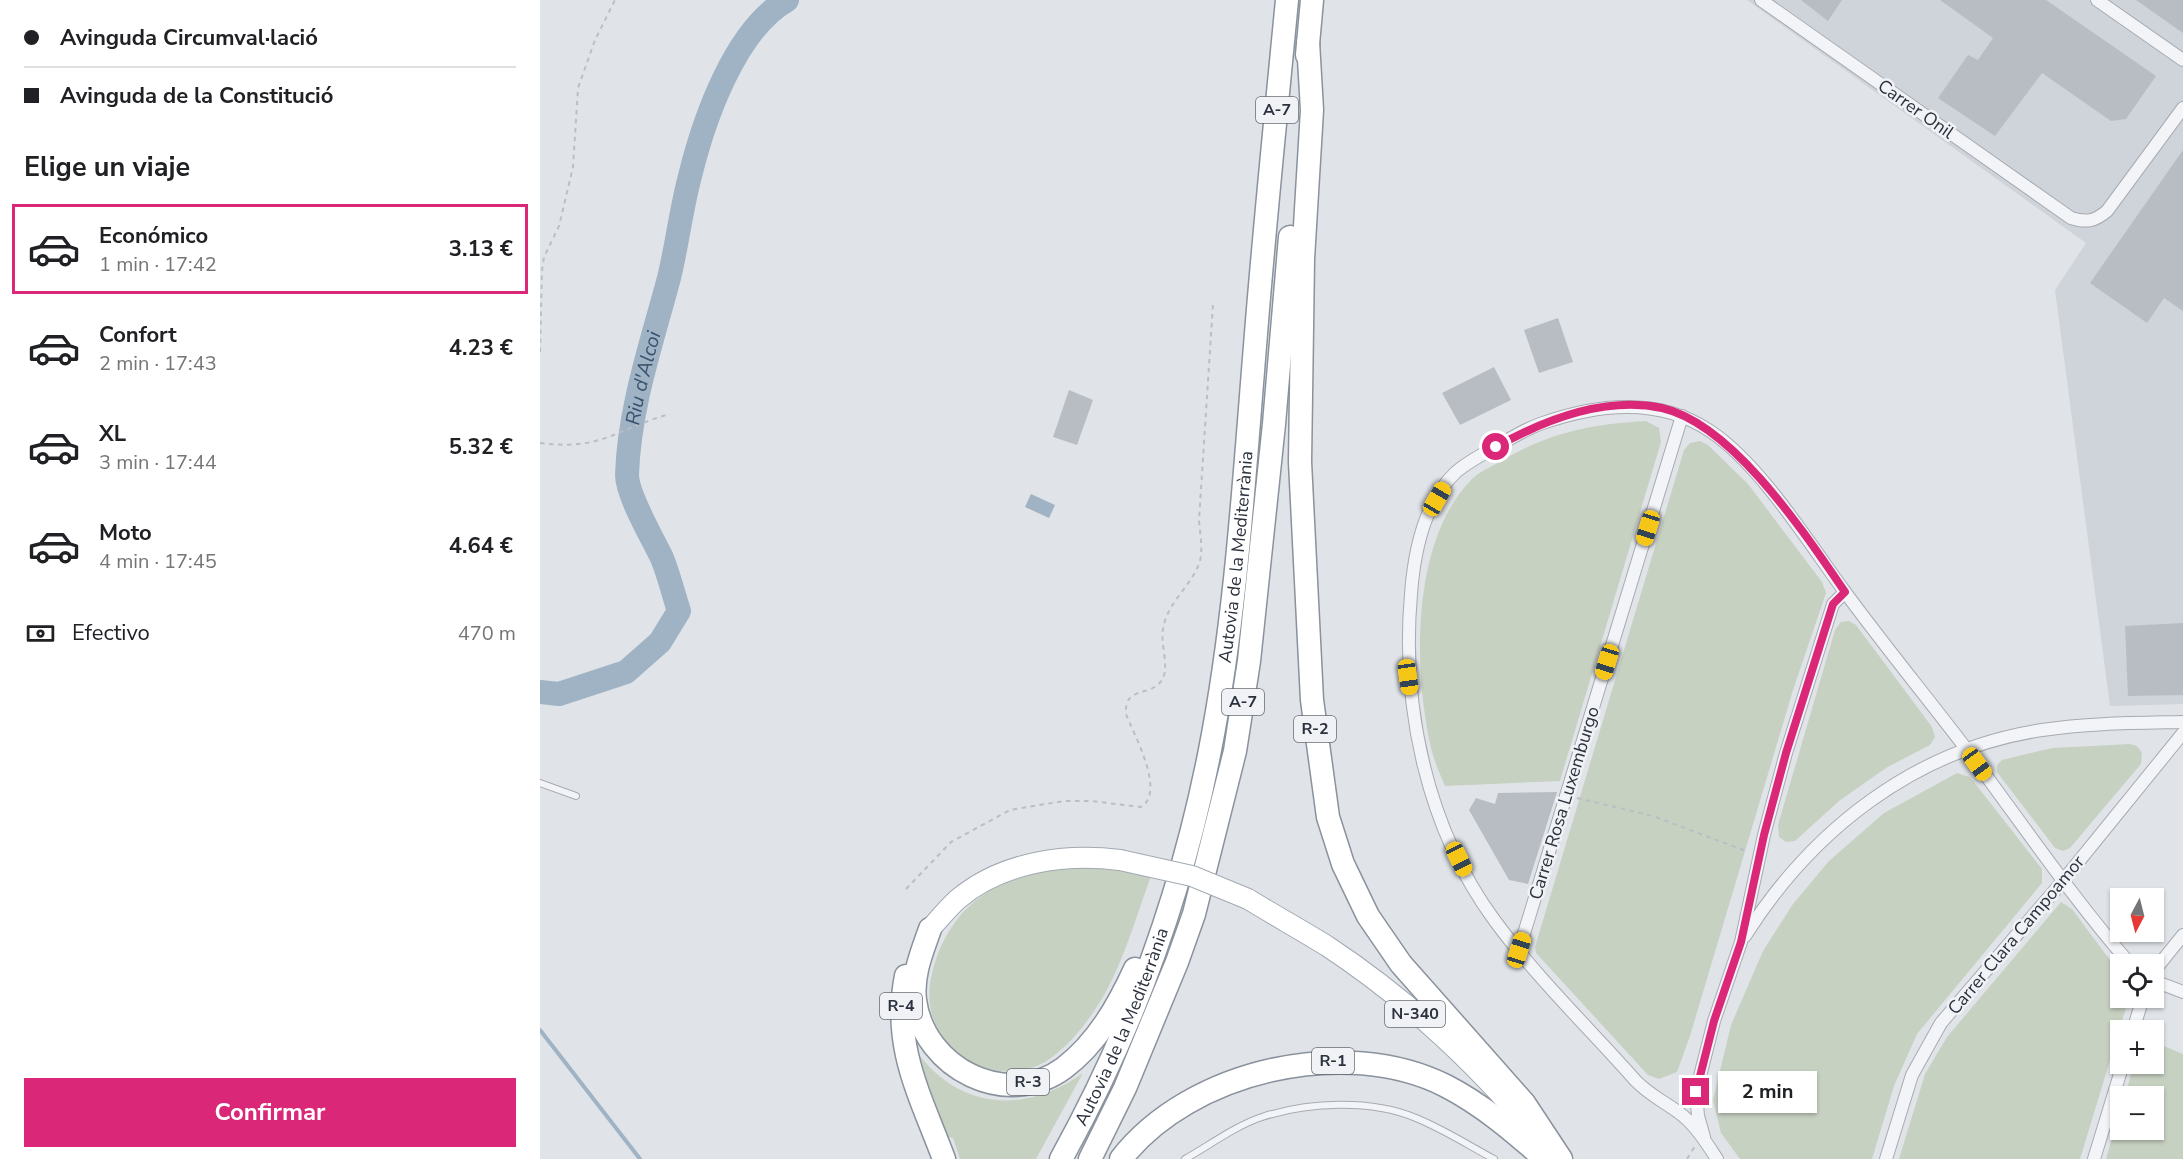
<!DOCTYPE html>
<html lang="es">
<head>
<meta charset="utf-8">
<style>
	:root { --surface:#fff; --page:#f2f2f2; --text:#202124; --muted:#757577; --line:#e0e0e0; --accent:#db2777 }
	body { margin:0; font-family:"Nunito Sans",sans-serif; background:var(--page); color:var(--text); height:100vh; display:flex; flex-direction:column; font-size:22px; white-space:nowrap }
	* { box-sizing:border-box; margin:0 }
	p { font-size:20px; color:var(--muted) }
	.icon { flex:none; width:33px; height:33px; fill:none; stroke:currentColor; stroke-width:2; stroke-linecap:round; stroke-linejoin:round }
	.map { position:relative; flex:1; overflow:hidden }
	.details { display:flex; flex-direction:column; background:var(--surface); width:540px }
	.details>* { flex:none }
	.hud { display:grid; align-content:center; height:132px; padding:0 24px; background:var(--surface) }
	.needle { width:39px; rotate:187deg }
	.fabs { position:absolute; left:1570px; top:888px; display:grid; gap:12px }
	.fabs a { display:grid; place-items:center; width:54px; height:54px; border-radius:0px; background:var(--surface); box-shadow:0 2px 4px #0004; font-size:30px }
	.end { position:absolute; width:27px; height:27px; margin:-14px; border:8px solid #db2777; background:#fff; box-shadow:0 0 0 3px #fff }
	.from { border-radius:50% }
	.bubble { position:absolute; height:42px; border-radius:0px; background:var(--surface); box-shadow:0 2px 4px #0004; font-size:20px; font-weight:700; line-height:42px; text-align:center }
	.car { position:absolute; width:18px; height:36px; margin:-18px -9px; border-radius:8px; box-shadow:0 0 4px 2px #0007; background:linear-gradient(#f5c518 24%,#345 0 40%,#f5c518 0 76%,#345 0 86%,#f5c518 0) }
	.hud b { display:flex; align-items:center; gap:21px; height:57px; font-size:22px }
	.hud b+b { border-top:2px solid var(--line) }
	.hud i { width:15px; height:15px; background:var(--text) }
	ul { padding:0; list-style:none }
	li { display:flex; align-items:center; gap:18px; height:90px; margin:0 12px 9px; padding:0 12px; border:3px solid transparent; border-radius:0px }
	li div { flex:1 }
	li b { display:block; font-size:22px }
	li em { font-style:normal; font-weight:700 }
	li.selected { border-color:var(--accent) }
	li>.icon { width:54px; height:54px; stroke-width:1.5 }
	h2 { padding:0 24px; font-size:27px; line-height:72px }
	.pay { display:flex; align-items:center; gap:15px; height:66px; padding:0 24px; font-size:22px }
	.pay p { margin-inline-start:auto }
	.cta { display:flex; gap:12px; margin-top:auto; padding:12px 24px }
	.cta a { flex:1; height:69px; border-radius:0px; background:var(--accent); color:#fff; font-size:24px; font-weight:700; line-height:69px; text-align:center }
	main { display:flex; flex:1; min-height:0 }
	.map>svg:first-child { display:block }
	.built { fill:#cfd3da }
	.green { fill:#c7d1c2 }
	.water { fill:#9fb3c4 }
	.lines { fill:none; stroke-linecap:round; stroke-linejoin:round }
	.stream { stroke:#9fb3c4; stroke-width:4 }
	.river { stroke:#9fb3c4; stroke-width:24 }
	.building { fill:#b8bdc4 }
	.service-casing { stroke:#a6abb2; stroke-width:8 }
	.minor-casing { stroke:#a6abb2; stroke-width:14 }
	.primary-casing { stroke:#a1a9b2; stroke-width:22 }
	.motorway-casing { stroke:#89929d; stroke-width:25 }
	.path { stroke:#bbbec3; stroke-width:2; stroke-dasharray:4.5 4.5; stroke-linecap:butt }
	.service { stroke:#f3f4f7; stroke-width:6 }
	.minor { stroke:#f3f4f7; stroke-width:12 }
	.primary { stroke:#fff; stroke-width:20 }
	.motorway { stroke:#fff; stroke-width:22 }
	.primary-bridge-casing { stroke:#a1a9b2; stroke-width:22; stroke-linecap:butt }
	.primary-bridge { stroke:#fff; stroke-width:20 }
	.route { stroke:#db2777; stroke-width:8 }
	.labels { text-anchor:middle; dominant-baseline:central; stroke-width:5; stroke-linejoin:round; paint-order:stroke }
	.shield { fill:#f0f2f6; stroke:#666c75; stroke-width:1.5 }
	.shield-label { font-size:16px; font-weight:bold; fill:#2b323e }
	.street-label { font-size:18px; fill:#2b323e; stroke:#f0f2f6 }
	.water-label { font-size:20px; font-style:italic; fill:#39536e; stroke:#f0f2f6 }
</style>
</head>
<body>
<main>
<section class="details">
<div class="hud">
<b><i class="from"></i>Avinguda Circumval·lació</b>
<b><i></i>Avinguda de la Constitució</b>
</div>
<h2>Elige un viaje</h2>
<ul>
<li class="selected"><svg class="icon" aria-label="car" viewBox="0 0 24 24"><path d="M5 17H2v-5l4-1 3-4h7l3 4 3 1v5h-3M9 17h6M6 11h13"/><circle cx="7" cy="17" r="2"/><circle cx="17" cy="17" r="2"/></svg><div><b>Económico</b><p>1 min · 17:42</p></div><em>3.13 €</em></li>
<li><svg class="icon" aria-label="car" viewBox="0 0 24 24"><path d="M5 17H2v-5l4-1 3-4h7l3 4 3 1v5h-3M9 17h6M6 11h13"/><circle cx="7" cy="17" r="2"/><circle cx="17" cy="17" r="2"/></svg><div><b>Confort</b><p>2 min · 17:43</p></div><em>4.23 €</em></li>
<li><svg class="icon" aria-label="car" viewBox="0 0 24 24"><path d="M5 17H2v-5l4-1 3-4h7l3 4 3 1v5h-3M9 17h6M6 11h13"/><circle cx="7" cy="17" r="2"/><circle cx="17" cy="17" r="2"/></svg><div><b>XL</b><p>3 min · 17:44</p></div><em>5.32 €</em></li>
<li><svg class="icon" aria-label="car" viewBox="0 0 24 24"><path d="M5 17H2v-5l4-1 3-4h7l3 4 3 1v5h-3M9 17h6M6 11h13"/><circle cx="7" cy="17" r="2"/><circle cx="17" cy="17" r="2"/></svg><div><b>Moto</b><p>4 min · 17:45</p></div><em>4.64 €</em></li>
</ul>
<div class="pay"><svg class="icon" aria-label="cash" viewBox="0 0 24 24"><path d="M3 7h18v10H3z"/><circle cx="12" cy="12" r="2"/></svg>Efectivo<p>470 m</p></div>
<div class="cta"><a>Confirmar</a></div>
</section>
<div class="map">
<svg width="1643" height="1159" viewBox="0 0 1643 1159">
	<rect width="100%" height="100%" fill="#e0e4e8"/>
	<polygon class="built" points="1207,0 1643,0 1643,704 1570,706 1515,290 1546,243"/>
	<g class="green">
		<path d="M1106,421L1119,428L1121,442L1020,781L905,786C900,774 894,761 891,748C873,669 871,540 932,479C939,472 951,467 959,462C1008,433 1050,424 1106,421Z"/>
		<polygon points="1160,441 1168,445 1208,484 1282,582 1286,593 1253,690 1150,1036 1137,1072 1119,1079 1108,1075 996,953 995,947 1144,450 1150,443"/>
		<polygon points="1309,621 1316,625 1392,727 1395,737 1390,745 1346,768 1299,801 1255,841 1246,842 1239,837 1238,825 1295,630 1301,622"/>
		<polygon points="1590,744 1597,746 1602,753 1601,764 1530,848 1523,851 1515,848 1457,772 1457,765 1462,760 1512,748"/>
		<polygon points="1417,773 1430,777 1502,869 1502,883 1377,1034 1354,1086 1332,1159 1200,1159 1181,1133 1173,1100 1191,1025 1223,951 1253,904 1289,861 1344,813"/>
		<path d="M555,867L611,876C593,925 579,980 547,1021C536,1036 521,1052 505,1062C463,1085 408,1064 393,1018C386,996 390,977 397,956C425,884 484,869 555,867Z"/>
		<polygon points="1521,902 1532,909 1581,975 1581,998 1589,998 1540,1159 1359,1159 1385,1074 1407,1037"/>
		<polygon points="1614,1042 1643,1054 1643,1159 1566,1159 1580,1110 1581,1130 1614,1130 1614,1096 1591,1096 1591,1094 1586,1092 1594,1064 1614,1064"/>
		<path d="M375,1049C417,1110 485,1115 543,1073L496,1159H420L413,1138L404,1136Z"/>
	</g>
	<polygon class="water" points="491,494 515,505 509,518 485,507"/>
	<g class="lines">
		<polyline class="stream" points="0,1030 100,1159"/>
		<path class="river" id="s1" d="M0,692L19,694L86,672L120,642L139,611C133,593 129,575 122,558C113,539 87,495 87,475C89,408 112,342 129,278C137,245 141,210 150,176C164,119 195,30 247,0"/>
	</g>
	<g class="building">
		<polygon points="1261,0 1302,0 1288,21"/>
		<polygon points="1400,0 1506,0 1616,76 1586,119 1571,121 1502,73 1455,136 1398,98 1428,55 1438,60 1453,38"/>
		<polygon points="1596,0 1643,0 1643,33"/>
		<polygon points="1643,150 1643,311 1624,298 1607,323 1550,283"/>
		<polygon points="1018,318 1033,362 999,373 984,330"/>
		<polygon points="954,367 971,400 920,425 902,393"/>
		<polygon points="529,390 553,400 537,445 513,437"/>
		<polygon points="1643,623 1643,695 1588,696 1585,626"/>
		<polygon points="1017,792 988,884 969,880 929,810 936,798 955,804 958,793"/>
	</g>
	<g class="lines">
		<defs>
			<g id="service">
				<polyline points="0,783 36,796"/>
				<path d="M645,1159C670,1145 695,1126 722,1117C768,1102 831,1099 876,1118C903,1129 928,1145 954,1159"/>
			</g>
			<g id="minor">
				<path d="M1221,0L1531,218C1547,223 1555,221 1567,211L1643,108"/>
				<polyline points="1557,0 1643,60"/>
				<path d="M1205,936C1272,830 1375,749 1502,730C1548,723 1596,723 1643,722"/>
				<polyline points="979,950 1142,416"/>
				<polyline points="1614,971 1643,935"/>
				<polyline points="1614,981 1643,992"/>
				<polyline points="1593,1030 1603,998"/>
				<polyline points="1164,1137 1158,1116 1156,1092 1174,1021 1201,942 1224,835 1246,753 1293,604 1305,592"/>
				<path d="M1177,1159C1166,1142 1154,1123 1138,1112C1123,1101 1108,1094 1095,1080C1049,1028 997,978 955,921C887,829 861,707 871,594C874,553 884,502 916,472C929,461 946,452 961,444C973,437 986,429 1000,424C1056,404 1118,396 1170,431C1220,464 1269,543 1305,592C1344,645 1385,695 1424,746C1479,819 1530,895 1590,964"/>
				<polyline points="1346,1159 1372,1075 1401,1023 1522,882 1643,733"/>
				<polyline points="1554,1159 1583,1064"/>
			</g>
			<g id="primary">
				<path d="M708,899C734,915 761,930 787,946C864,997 936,1063 995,1134"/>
				<path d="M390,929C399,919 408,908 418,899C462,862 525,853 580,860"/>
			</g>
			<g id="motorway">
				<polyline points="768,42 772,110 763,259 760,462 772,700 788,817 803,864 828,916 861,964 984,1103 1021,1159"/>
				<polyline points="767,55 772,0"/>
				<path d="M390,929C382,952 372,975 375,1000C384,1069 467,1110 524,1068C557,1043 578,1006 595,969"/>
				<path d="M366,976C352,1046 380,1095 404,1159"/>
				<path id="s2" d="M521,1159C592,1031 642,893 670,750C696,617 704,480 715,346C724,230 736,115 747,0"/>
				<polyline points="550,1159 585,1088 637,962 654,914 695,751 709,661 734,424 750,237"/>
				<path d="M581,1159C650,1070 806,1035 906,1086C943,1105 974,1132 1005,1159"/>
			</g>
		</defs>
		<use href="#service" class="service-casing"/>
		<use href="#minor" class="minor-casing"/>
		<use href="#primary" class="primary-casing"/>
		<use href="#motorway" class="motorway-casing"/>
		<g class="path">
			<polyline points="0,352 2,271 4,257 19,226 33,167 38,88 55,40 75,0"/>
			<path d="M0,443C63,451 75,429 130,414"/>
			<polyline points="1037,798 1113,816 1206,851"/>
			<path d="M366,889L411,842L470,810L524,801H551L601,807C626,792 594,735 586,714C584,685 610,698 622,680C630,667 620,644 623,629C627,602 652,586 660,561C663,548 660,534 659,520L673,304"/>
			<polyline points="1147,1159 1155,1146"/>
		</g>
		<use href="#service" class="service"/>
		<use href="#minor" class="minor"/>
		<use href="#primary" class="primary"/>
		<use href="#motorway" class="motorway"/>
		<defs>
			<polyline id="primary-bridge" points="580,860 652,876 708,899"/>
		</defs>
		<use href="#primary-bridge" class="primary-bridge-casing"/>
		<use href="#primary-bridge" class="primary-bridge"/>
	</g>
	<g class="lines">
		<path class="route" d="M956,447C1004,420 1065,396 1122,408C1193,424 1265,534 1305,592L1293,604L1246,753L1224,835L1201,942L1174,1021L1156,1092"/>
	</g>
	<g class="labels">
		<g class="shield">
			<rect x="716" y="97" width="42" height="26" rx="4.5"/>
			<rect x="682" y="689" width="42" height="26" rx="4.5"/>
			<rect x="754" y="716" width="42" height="26" rx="4.5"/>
			<rect x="340" y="993" width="42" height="26" rx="4.5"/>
			<rect x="845" y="1001" width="60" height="26" rx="4.5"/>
			<rect x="772" y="1048" width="42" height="26" rx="4.5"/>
			<rect x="467" y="1069" width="42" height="26" rx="4.5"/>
		</g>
		<g class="shield-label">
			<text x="737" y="110">A-7</text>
			<text x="703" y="702">A-7</text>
			<text x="775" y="729">R-2</text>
			<text x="361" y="1006">R-4</text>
			<text x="875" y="1014">N-340</text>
			<text x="793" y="1061">R-1</text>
			<text x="488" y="1082">R-3</text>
		</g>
		<g class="street-label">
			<text transform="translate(1376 109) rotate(35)">Carrer Onil</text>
			<text stroke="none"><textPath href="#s2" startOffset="632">Autovia de la Mediterrània</textPath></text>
			<text transform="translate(1024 803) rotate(-73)">Carrer Rosa Luxemburgo</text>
			<text transform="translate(1476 935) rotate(-50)">Carrer Clara Campoamor</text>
			<text stroke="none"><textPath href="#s2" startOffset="146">Autovia de la Mediterrània</textPath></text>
		</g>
		<g class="water-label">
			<text stroke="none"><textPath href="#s1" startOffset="416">Riu d'Alcoi</textPath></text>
		</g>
	</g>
</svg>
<div class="fabs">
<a><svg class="needle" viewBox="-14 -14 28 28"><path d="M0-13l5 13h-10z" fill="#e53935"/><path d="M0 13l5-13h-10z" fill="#757577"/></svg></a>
<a><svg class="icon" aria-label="locate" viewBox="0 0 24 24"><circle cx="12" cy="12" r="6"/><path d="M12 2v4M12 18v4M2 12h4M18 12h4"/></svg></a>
<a>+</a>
<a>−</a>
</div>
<i class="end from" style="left:956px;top:447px"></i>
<i class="end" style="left:1156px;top:1092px"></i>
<div class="bubble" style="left:1178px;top:1071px;width:99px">2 min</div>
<i class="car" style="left:897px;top:499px;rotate:30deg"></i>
<i class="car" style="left:1108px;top:528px;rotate:197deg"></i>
<i class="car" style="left:1067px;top:662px;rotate:197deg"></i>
<i class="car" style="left:868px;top:677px;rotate:172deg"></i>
<i class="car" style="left:1437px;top:764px;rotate:144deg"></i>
<i class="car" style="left:919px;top:859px;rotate:154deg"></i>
<i class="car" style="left:979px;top:950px;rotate:17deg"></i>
</div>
</main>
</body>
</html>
